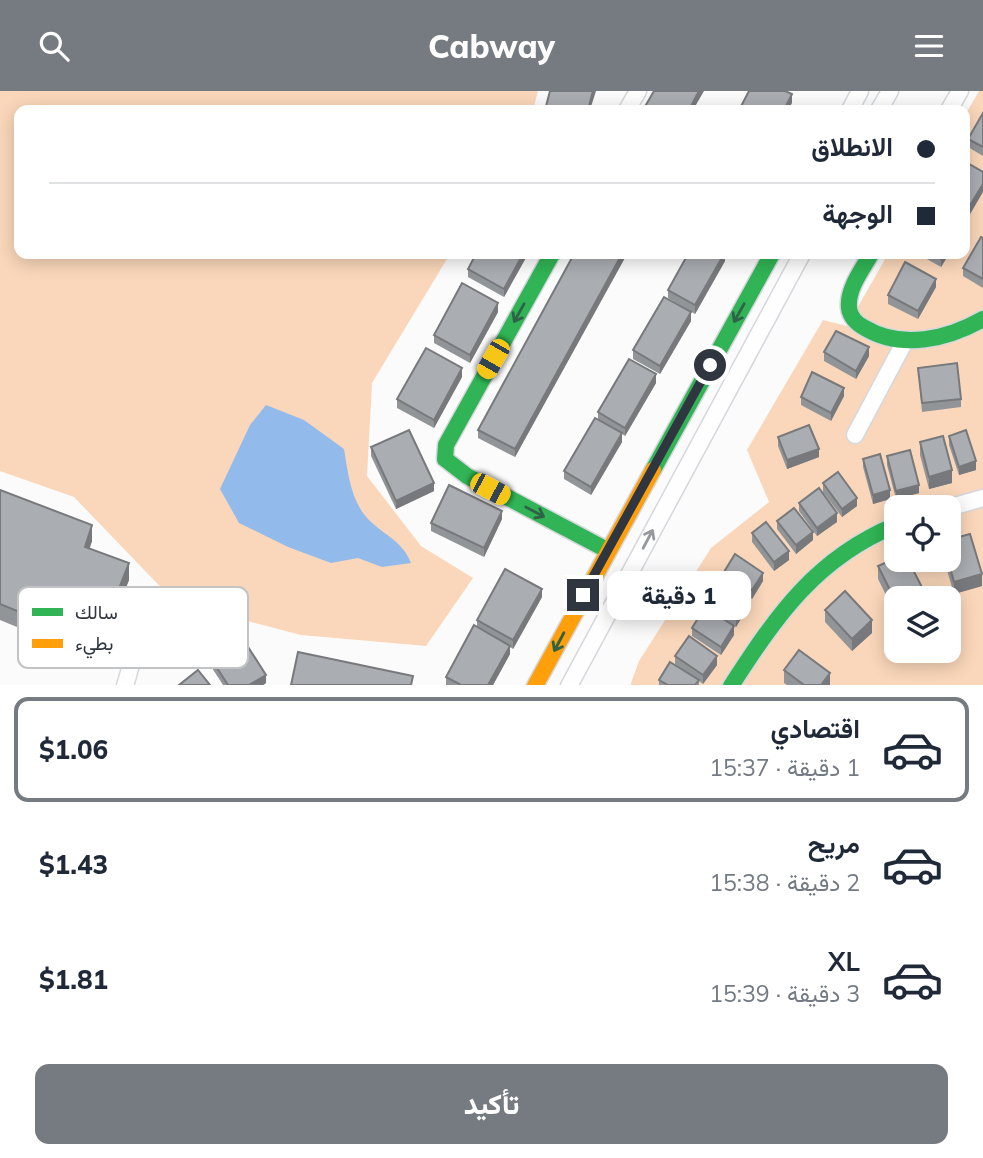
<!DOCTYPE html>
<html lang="ar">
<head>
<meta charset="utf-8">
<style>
	:root { --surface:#fff; --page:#f6f6f7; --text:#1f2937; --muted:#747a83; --line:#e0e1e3; --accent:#767b81 }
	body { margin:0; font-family:Mulish,Vazirmatn,sans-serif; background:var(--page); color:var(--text); direction:rtl; height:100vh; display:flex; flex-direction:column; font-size:26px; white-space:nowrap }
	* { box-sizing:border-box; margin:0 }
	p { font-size:23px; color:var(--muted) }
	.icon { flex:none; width:38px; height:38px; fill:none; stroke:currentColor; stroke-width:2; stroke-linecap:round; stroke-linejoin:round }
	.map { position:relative; height:594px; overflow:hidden; direction:ltr }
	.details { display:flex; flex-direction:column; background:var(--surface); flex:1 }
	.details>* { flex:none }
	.hud { position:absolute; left:14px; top:14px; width:956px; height:154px; border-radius:14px; box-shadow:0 4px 18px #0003; direction:rtl; display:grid; align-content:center; height:154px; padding:0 35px; background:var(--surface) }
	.fabs { position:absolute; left:884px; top:404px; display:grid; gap:14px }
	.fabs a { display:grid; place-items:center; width:77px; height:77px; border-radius:14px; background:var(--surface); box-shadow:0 4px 18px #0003; font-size:35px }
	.end { position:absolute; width:32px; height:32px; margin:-16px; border:9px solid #2f363f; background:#fff; box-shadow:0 0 0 4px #fff }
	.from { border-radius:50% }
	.bubble { position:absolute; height:49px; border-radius:14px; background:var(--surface); box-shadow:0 4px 18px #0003; font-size:23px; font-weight:800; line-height:49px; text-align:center; direction:rtl }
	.car { position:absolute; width:21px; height:42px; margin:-21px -10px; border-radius:9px; box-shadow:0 0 5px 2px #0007; background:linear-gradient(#f5c518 24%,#345 0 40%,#f5c518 0 76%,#345 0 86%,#f5c518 0) }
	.hud b { display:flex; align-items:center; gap:24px; height:66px; font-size:26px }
	.hud b+b { border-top:2px solid var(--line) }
	.hud i { width:18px; height:18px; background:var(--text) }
	ul { padding:12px 0 0; list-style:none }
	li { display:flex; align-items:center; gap:21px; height:105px; margin:0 14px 10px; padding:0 21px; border:4px solid transparent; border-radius:14px }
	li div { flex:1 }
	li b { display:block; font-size:26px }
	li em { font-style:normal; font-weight:800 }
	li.active { border-color:var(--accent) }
	li>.icon { width:63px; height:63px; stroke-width:1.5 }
	.action { display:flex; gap:14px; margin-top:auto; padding:14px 35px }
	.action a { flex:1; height:80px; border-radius:14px; background:var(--accent); color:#fff; font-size:28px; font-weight:800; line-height:80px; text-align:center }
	header { display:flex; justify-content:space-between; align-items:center; height:91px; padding:0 35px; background:var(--accent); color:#fff; font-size:32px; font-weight:800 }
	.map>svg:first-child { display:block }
	.green { fill:#fad7ba; fill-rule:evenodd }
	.water { fill:#92bbec }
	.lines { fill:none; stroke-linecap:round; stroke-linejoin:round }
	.street-casing { stroke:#d4d7dc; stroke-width:19 }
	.fast-casing { stroke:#d4d7dc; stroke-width:19 }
	.slow-casing { stroke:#d4d7dc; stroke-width:19 }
	.street { stroke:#fefefe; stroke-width:16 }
	.fast { stroke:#30b455; stroke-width:16 }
	.slow { stroke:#ff9f0a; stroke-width:16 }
	.wall { fill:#929598 }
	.shaded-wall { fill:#77797c }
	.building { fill:#aaadb1; stroke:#77797c; stroke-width:2 }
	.oneway { stroke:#2f6247 }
	.oneway2 { stroke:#969a9e }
	.route { stroke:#2f363f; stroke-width:9 }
	.key { fill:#fff; stroke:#c1c3c5; stroke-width:2 }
	.key-label { font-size:19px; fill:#2f363f }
</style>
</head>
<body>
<header><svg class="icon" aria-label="menu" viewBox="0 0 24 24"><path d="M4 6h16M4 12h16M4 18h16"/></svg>Cabway<svg class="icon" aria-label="search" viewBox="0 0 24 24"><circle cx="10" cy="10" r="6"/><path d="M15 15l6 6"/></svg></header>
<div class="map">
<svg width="983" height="595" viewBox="0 0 983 595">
	<rect width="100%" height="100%" fill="#fbfbfb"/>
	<g class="green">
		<polygon points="0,0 538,0 533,19 19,19 19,163 450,163 372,292 367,385 421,455 473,487 426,555 301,544 175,511 74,406 0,380"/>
		<path d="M979,0H983V594L630,595L639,570L711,457L769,411L747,359L823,229L847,235L888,163H964V26ZM896,416H948V469H896ZM896,508H948V560H896Z"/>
	</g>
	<path class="water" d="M266,314L304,329L344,358C348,382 351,412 370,430C386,445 403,451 411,472L382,476L358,467L331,472L288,456L239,432L220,398L250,334Z"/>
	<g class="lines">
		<defs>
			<g id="street">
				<polyline points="627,19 638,0"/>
				<polyline points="850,19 860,0"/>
				<polyline points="879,19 890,0"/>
				<polyline points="949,19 960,0"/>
				<polyline points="855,344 905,250"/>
				<polyline points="948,417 983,407"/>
				<polyline points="125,595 139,546"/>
				<polyline points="569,595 802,163"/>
			</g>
			<g id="fast">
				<polyline points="552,163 446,354 445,368 467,385 607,459"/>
				<path d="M871,163C862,179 847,198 849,217C850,226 857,233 865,237C902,259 948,248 983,228"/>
				<polyline points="653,379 772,163"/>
				<path d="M731,595C777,524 816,467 896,434"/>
			</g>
			<polyline id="slow" points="535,595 653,379"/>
		</defs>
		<use href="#street" class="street-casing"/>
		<use href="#fast" class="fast-casing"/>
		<use href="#slow" class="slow-casing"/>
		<use href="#street" class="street"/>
		<use href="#fast" class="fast"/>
		<use href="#slow" class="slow"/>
	</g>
	<g class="wall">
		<polygon points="983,22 983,65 968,56 968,48"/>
		<polygon points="964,70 983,81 969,125 964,122"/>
		<polygon points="983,147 983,197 963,185 963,177"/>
		<polygon points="476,163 528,163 504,206 468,186 468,178"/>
		<polygon points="574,163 627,163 515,366 478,347 478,339"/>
		<polygon points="725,163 725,170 695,223 668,207 668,199"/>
		<polygon points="918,163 949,163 941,176"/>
		<polygon points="936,196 918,228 888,213 888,204"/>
		<polygon points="498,221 470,272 434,252 434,244"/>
		<polygon points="691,230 660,283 633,268 633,259"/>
		<polygon points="824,261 869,265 856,288 824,270"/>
		<polygon points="918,277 961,308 961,316 922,321"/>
		<polygon points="462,286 434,337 397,317 397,308"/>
		<polygon points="656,292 625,345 622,343 622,351 591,404 564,388 564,380 598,329 598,321"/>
		<polygon points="844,305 831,330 801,314 801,306"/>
		<polygon points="949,345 976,379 959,384 949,354"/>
		<polygon points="778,346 819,366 787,378 778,355"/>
		<polygon points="920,351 952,392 929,398 920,364"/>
		<polygon points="371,356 434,400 396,418 371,365"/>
		<polygon points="887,365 919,402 896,408 887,374"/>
		<polygon points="863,368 890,408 873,413 863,376"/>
		<polygon points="823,392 857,415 842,426 823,401"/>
		<polygon points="0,399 92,450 89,458 129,489 97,569 0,529"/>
		<polygon points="799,412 837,431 817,445 799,420"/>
		<polygon points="502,428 484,466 431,440 431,432"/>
		<polygon points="777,430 813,449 796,463 777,438"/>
		<polygon points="752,442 789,469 774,480 752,451"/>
		<polygon points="944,469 948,469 982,495 954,503"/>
		<polygon points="878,475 925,508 896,508 896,524 878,488"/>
		<polygon points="724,481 763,490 752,508 724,489"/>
		<polygon points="542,506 513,558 510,556 510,563 493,594 446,594 446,586 477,536 477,529"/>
		<polygon points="710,511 748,516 736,536 734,535 734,544 721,564 692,545 692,537 710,520"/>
		<polygon points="825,519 872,542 852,560 825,531"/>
		<polygon points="675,565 717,574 703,593 699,590 699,594 659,594 659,589 689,583 675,573"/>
		<polygon points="212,569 266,592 263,594 223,594 212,577"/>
		<polygon points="784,579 830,594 787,594 784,592"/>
	</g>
	<g class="shaded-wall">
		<polygon points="593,0 596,0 590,19 588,19"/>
		<polygon points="699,0 704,0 693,19 689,19"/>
		<polygon points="792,3 792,12 788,19 784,19"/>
		<polygon points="983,93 983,101 969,125 969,116"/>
		<polygon points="523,163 528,163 504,206 504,198"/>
		<polygon points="622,163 627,163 515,366 515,358"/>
		<polygon points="724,163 725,163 725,170 695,223 695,214"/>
		<polygon points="944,163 949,163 941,176 941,168"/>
		<polygon points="936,188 936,196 918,228 918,220"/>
		<polygon points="498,212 498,221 470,272 470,264"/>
		<polygon points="691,221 691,230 660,283 660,275"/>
		<polygon points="869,256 869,265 856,288 856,280"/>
		<polygon points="462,277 462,286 434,337 434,329"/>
		<polygon points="656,283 656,292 625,345 625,337"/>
		<polygon points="844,297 844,305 831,330 831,322"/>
		<polygon points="622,342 622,351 591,404 591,396"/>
		<polygon points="819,358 819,366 787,378 787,369"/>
		<polygon points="976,370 976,379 959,384 959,376"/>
		<polygon points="952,379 952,392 929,398 929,386"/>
		<polygon points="434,392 434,400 396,418 396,410"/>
		<polygon points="919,394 919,402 896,408 896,400"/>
		<polygon points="890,399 890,408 873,413 873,404"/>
		<polygon points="857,407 857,415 842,426 842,418"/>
		<polygon points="502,420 502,428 484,466 484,457"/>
		<polygon points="837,422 837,431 817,445 817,437"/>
		<polygon points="92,434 92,450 85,472 85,456"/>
		<polygon points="813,441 813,449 796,463 796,454"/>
		<polygon points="789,460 789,469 774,480 774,471"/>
		<polygon points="129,472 129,489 97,569 97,553"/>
		<polygon points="763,482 763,490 752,508 752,499"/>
		<polygon points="982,483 982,495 954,503 954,491"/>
		<polygon points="542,498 542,506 513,558 513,549"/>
		<polygon points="925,502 925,508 914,508"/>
		<polygon points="748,508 748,516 736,536 736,528"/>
		<polygon points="872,529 872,542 852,560 852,548"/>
		<polygon points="734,535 734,544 721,564 721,556"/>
		<polygon points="510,555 510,563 493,594 488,594"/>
		<polygon points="717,565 717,574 703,593 703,584"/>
		<polygon points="830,582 830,594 821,594"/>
		<polygon points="266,584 266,592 263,594 249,594"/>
	</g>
	<g class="building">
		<polygon points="550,0 593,0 588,19 545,19"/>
		<polygon points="654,0 699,0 689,19 643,19"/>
		<polygon points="749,0 785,0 792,3 784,19 739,19"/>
		<polygon points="983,22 983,56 968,48"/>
		<polygon points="964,70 983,81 983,93 969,116 964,113"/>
		<polygon points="981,146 983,147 983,188 963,177"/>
		<polygon points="476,163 523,163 504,198 468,178"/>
		<polygon points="574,163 622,163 515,358 478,339"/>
		<polygon points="688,163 724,163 695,214 668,199"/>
		<polygon points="933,163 944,163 941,168"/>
		<polygon points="905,171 936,188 918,220 888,204"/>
		<polygon points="462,192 498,212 470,264 434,244"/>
		<polygon points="664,206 691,221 660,275 633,259"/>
		<polygon points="836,240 869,256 856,280 824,261"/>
		<polygon points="426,257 462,277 434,329 397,308"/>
		<polygon points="629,268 656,283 625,337 598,321"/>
		<polygon points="957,272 961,308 922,312 918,277"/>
		<polygon points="812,281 844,297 831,322 801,306"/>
		<polygon points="595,327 622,342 591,396 564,380"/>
		<polygon points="809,334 819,358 787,369 778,346"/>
		<polygon points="409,339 434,392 396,410 371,356"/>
		<polygon points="966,339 976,370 959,376 949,345"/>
		<polygon points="943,345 952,379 929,386 920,351"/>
		<polygon points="910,359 919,394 896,400 887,365"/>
		<polygon points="880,363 890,399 873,404 863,368"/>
		<polygon points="838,381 857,407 842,418 823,392"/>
		<polygon points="449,394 502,420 484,457 431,432"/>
		<polygon points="819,397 837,422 817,437 799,412"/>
		<polygon points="0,399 92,434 85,456 129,472 97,553 0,513"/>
		<polygon points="794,417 813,441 796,454 777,430"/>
		<polygon points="766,431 789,460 774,471 752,442"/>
		<polygon points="970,443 982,483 954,491 948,469 948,449"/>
		<polygon points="735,463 763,482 752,499 724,481"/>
		<polygon points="896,467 896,469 908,469 925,502 914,508 896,508 896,511 878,475"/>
		<polygon points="505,478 542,498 513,549 477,529"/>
		<polygon points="723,492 748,508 736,528 710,511"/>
		<polygon points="845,500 872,529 852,548 825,519"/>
		<polygon points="705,516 734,535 721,556 692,537"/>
		<polygon points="474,534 510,555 488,594 461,594 446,586"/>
		<polygon points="689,545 717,565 703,584 675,565"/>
		<polygon points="243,548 266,584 249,594 228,594 212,569"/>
		<polygon points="799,559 830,582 821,594 804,594 784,579"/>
		<polygon points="298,561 413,585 411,594 291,594"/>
		<polygon points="670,571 699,589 695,594 668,594 659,589"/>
		<polygon points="198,579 210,594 179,594"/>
	</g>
	<defs><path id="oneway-shaft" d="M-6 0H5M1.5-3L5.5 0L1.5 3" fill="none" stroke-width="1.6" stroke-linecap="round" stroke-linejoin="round" transform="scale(1.75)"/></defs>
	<g class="oneway">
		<use href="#oneway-shaft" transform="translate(519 222) rotate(119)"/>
		<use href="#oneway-shaft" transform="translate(739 222) rotate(119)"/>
		<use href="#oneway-shaft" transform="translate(535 421) rotate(28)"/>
		<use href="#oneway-shaft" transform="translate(559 551) rotate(118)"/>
	</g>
	<use class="oneway2" href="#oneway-shaft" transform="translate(648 448) rotate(-62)"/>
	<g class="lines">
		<polyline class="route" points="583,504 710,274"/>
	</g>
	<rect x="18" y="496" width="230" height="81" rx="10" class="key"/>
	<rect x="32" y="517" width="31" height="8" fill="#30b455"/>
	<rect x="32" y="548" width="31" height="9" fill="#ff9f0a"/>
	<g class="key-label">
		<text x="75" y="528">سالك</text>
		<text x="75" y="559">بطيء</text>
	</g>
</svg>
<div class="fabs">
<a><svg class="icon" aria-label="locate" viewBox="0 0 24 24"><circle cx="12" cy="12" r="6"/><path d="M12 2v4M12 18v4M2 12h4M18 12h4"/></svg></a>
<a><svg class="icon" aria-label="layers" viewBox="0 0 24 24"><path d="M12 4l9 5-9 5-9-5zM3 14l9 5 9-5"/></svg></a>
</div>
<i class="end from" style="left:710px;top:274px"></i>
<i class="end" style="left:583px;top:504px"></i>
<div class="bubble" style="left:607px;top:480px;width:144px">1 دقيقة</div>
<i class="car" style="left:493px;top:268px;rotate:210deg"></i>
<i class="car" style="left:490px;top:398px;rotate:118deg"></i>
<div class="hud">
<b><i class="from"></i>الانطلاق</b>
<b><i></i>الوجهة</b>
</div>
</div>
<section class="details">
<ul>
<li class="active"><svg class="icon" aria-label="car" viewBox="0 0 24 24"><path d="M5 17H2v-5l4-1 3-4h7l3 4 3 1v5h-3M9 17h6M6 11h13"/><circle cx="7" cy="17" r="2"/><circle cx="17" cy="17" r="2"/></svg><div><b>اقتصادي</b><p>1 دقيقة · 15:37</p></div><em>$1.06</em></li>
<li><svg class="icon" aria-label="car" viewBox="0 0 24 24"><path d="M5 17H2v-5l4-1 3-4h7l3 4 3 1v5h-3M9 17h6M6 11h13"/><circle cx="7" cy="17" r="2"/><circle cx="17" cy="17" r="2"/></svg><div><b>مريح</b><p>2 دقيقة · 15:38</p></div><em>$1.43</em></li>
<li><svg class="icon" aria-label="car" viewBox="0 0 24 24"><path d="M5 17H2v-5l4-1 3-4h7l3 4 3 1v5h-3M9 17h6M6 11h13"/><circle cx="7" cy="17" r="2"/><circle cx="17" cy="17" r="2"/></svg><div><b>XL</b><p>3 دقيقة · 15:39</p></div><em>$1.81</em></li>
</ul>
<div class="action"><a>تأكيد</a></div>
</section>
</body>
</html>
